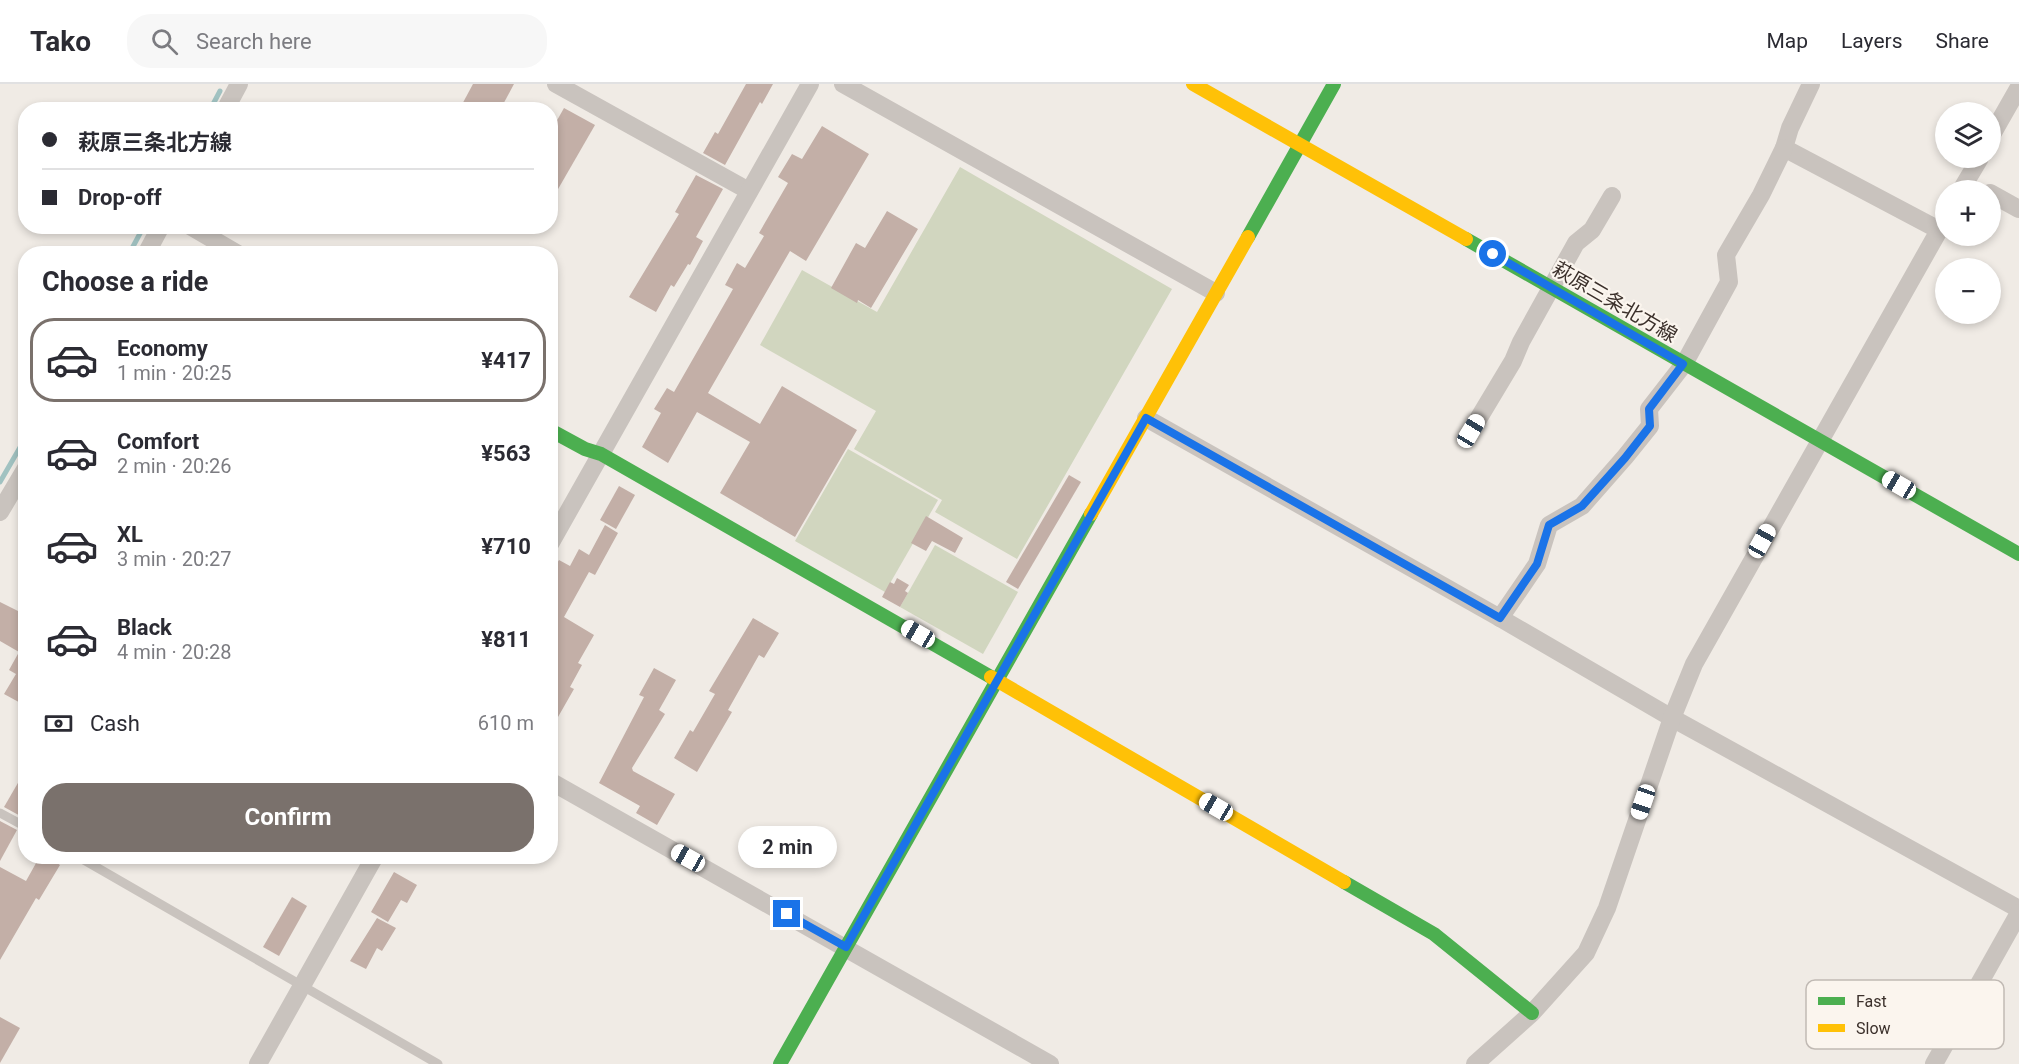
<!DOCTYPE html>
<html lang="en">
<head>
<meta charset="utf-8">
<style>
	:root { --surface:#fff; --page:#f7f7f7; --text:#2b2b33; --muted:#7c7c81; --line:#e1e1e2; --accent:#7a716c }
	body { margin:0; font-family:Roboto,"Noto Sans JP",sans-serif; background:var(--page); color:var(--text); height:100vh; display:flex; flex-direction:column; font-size:22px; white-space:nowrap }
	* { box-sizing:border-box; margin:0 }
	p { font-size:20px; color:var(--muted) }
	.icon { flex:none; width:33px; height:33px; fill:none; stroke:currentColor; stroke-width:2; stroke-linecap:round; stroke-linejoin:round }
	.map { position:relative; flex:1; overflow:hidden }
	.panel { position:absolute; left:18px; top:162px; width:540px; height:618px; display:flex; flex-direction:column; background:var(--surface); border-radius:24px; box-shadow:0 3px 9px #0003 }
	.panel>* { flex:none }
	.hud { position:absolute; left:18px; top:18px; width:540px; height:132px; border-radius:24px; box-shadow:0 3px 9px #0003; display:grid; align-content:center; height:132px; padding:0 24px; background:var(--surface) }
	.controls { position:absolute; left:1935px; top:18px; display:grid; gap:12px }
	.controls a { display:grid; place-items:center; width:66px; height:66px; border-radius:50%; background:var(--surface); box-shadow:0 3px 9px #0003; font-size:30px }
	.end { position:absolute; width:27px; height:27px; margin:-14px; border:8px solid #1a73e8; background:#fff; box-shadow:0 0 0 3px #fff }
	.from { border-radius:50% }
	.bubble { position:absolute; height:42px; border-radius:21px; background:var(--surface); box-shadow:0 3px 9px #0003; font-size:20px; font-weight:700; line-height:42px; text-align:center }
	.car { position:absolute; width:18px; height:36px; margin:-18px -9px; border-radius:8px; box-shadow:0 0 4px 2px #0007; background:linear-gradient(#fff 24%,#345 0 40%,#fff 0 76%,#345 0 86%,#fff 0) }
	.hud b { display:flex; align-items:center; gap:21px; height:57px; font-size:22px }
	.hud b+b { border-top:2px solid var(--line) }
	.hud i { width:15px; height:15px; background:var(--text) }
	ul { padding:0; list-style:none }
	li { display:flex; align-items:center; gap:18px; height:84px; margin:0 12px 9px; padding:0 12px; border:3px solid transparent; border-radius:24px }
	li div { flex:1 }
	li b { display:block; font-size:22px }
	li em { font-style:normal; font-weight:700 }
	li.selected { border-color:var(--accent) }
	li>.icon { width:54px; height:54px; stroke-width:1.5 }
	h2 { padding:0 24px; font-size:27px; line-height:72px }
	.pay { display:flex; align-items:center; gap:15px; height:66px; padding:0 24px; font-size:22px }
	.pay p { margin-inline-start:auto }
	.primary-button { display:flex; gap:12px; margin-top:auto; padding:12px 24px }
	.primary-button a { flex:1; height:69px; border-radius:24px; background:var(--accent); color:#fff; font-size:24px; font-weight:700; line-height:69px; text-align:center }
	header { display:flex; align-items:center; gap:36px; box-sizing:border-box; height:84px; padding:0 30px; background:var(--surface); border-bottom:2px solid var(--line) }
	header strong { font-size:28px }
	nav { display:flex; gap:33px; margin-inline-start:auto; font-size:21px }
	.search { width:420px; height:54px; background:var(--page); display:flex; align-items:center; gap:15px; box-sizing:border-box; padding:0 21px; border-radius:24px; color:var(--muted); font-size:22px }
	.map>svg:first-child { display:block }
	.green { fill:#d1d6bf }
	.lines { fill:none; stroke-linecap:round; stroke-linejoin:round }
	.stream { stroke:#a1c2c1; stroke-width:5 }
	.building { fill:#c3afa7 }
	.lane { stroke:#c9c3be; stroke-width:9 }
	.street { stroke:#c9c3be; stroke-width:18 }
	.fast { stroke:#4caf50; stroke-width:14 }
	.slow { stroke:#ffc107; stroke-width:14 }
	.route { stroke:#1a73e8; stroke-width:8 }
	.labels { text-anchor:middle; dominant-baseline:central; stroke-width:4.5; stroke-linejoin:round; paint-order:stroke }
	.street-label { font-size:20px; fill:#3b302b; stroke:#fbf5ee }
	.key { fill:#fbf5ee; stroke:#c1bab4; stroke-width:1.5 }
	.key-label { font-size:16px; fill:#3b302b }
</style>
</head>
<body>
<header>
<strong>Tako</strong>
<div class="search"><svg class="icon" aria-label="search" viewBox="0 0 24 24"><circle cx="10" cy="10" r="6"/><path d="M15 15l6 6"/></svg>Search here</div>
<nav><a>Map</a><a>Layers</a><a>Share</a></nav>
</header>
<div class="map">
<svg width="2019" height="980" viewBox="0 0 2019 980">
	<rect width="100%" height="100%" fill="#f0ebe5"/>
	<g class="green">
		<polygon points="960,83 1172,205 1017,475 935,428 942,416 854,365 876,327 760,261 802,186 877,228"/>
		<polygon points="848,365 938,416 885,508 795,457"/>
		<polygon points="935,461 1018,508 983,570 900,523"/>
	</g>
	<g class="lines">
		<g class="stream">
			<polyline points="210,26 220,7"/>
			<polyline points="129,170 144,142"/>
			<polyline points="0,398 26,353"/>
		</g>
	</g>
	<g class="building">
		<polygon points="473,0 514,0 500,26 459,26"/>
		<polygon points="746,0 773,0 762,20 760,18 725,81 703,69 715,48 718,50"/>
		<polygon points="564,24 595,41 550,119 550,49"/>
		<polygon points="822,42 869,70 806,177 790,167 708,309 760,340 782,302 857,346 795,453 720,409 750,358 697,328 668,379 642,363 661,329 654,325 667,304 674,308 733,205 725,201 737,179 745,184 764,152 759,149 788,99 778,93 792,70 802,75"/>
		<polygon points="696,91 723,105 696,153 703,157 690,181 688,180 674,203 671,201 656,228 629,213 679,130 675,128"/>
		<polygon points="887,127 918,145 871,224 858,216 857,219 831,204 856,159 865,164"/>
		<polygon points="1069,391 1081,398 1018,505 1006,498"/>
		<polygon points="619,402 635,411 616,445 600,436"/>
		<polygon points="926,432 963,454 955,469 932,457 926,467 911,459"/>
		<polygon points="605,441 618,449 595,491 589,488 564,533 594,551 578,579 582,581 570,603 574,605 550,647 550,490 559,476 570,482 579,465 589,471"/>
		<polygon points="897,494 909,501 905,507 908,509 900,523 882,513 890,498 894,500"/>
		<polygon points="0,518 26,531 26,622 4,610 16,590 9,586 19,568 0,557"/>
		<polygon points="753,534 779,549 764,574 759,571 728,626 732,628 697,688 674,674 690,646 693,648 715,610 709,607"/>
		<polygon points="654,584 676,596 659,626 665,630 632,684 633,687 675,710 657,741 636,729 640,722 599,699 644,613 639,611"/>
		<polygon points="26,685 26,731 24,734 4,723"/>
		<polygon points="0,737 17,746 0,777"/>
		<polygon points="40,772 47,772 60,781 39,816 36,814 0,876 0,783 26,797"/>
		<polygon points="394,788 417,801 407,819 401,816 388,838 371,828"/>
		<polygon points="292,813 307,822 279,872 263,863"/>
		<polygon points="377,834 396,844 382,867 377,864 366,885 350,877"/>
		<polygon points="0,933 20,944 0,979"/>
	</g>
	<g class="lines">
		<g class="lane">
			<polyline points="0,729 26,743"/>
			<polyline points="77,772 438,980"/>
		</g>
		<g class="street">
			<polyline points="556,0 749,107"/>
			<polyline points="843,0 1216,209"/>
			<polyline points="1811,0 1790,44 1784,64 1939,146"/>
			<polyline points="225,26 239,0"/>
			<polyline points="1990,54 2019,3"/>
			<polyline points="1961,106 1980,74"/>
			<polyline points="1990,109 2019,125"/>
			<polyline points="190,142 238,170"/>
			<polyline points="146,170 161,142"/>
			<polyline points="1146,334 1500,534 1672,634 2019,825"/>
			<polyline points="1471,347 1513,277 1521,258 1576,159 1592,146 1612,112"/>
			<polyline points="0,428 26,384"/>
			<polyline points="550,460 810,0"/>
			<polyline points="1500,534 1537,480 1549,441 1582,422 1625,373 1650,342 1649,325 1684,280 1729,198 1726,171 1761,111 1784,64"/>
			<polyline points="550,697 1050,980"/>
			<polyline points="258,980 375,772"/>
			<polyline points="1475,980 1532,929 1586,869 1607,824 1672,634 1694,580 1946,134"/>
			<polyline points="1934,980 2019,829"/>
		</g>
		<g class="fast">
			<polyline points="1248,153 1334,0"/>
			<polyline points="1466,155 2019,470"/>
			<polyline points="550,346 585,365 601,370 991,593"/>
			<polyline points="1344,798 1434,850 1532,929"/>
			<polyline points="780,980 1091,430"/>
		</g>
		<g class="slow">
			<polyline points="1193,0 1466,155"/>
			<polyline points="1091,430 1248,153"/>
			<polyline points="991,593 1344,798"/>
		</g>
	</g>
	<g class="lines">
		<polyline class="route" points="787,830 846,863 1146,334 1500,534 1537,480 1549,441 1582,422 1625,374 1650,342 1649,325 1683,280 1493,170"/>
	</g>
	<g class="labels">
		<g class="street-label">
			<text transform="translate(1615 218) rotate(30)">萩原三条北方線</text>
		</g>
	</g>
	<rect x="1806" y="896" width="198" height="69" rx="9" class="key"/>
	<rect x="1818" y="913" width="27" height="8" fill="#4caf50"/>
	<rect x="1818" y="940" width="27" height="8" fill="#ffc107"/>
	<g class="key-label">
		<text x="1856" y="923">Fast</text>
		<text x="1856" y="950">Slow</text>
	</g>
</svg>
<div class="controls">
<a><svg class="icon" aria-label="layers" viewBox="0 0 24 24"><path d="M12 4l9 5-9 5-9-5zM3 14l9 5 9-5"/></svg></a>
<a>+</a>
<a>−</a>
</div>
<i class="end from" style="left:1493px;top:170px"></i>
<i class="end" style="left:787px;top:830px"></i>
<div class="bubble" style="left:738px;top:742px;width:99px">2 min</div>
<i class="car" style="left:1471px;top:347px;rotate:31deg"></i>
<i class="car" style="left:1899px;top:401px;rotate:300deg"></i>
<i class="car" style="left:1762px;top:457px;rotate:29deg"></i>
<i class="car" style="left:918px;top:550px;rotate:300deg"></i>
<i class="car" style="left:1643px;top:718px;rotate:199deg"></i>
<i class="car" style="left:1216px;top:723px;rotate:300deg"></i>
<i class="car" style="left:688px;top:774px;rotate:299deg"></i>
<div class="hud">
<b><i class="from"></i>萩原三条北方線</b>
<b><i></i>Drop-off</b>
</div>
<section class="panel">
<h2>Choose a ride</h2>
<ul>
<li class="selected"><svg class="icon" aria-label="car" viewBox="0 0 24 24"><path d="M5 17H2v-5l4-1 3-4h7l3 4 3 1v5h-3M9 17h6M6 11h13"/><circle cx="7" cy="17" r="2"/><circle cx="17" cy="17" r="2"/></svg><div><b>Economy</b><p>1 min · 20:25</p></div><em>¥417</em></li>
<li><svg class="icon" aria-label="car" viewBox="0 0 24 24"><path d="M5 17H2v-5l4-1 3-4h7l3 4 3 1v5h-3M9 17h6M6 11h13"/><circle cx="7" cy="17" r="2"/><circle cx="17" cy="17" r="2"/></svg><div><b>Comfort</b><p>2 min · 20:26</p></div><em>¥563</em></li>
<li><svg class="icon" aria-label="car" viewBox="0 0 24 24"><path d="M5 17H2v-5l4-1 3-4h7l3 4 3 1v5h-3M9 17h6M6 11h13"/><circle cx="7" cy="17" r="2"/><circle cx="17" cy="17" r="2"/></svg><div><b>XL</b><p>3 min · 20:27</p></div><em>¥710</em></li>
<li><svg class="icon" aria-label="car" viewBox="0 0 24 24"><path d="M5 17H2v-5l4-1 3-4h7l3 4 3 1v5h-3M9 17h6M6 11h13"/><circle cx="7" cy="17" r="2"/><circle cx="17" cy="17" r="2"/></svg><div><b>Black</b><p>4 min · 20:28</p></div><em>¥811</em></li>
</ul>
<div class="pay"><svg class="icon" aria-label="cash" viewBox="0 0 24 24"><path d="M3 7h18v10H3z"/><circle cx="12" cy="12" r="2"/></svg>Cash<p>610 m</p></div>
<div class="primary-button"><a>Confirm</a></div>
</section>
</div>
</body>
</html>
